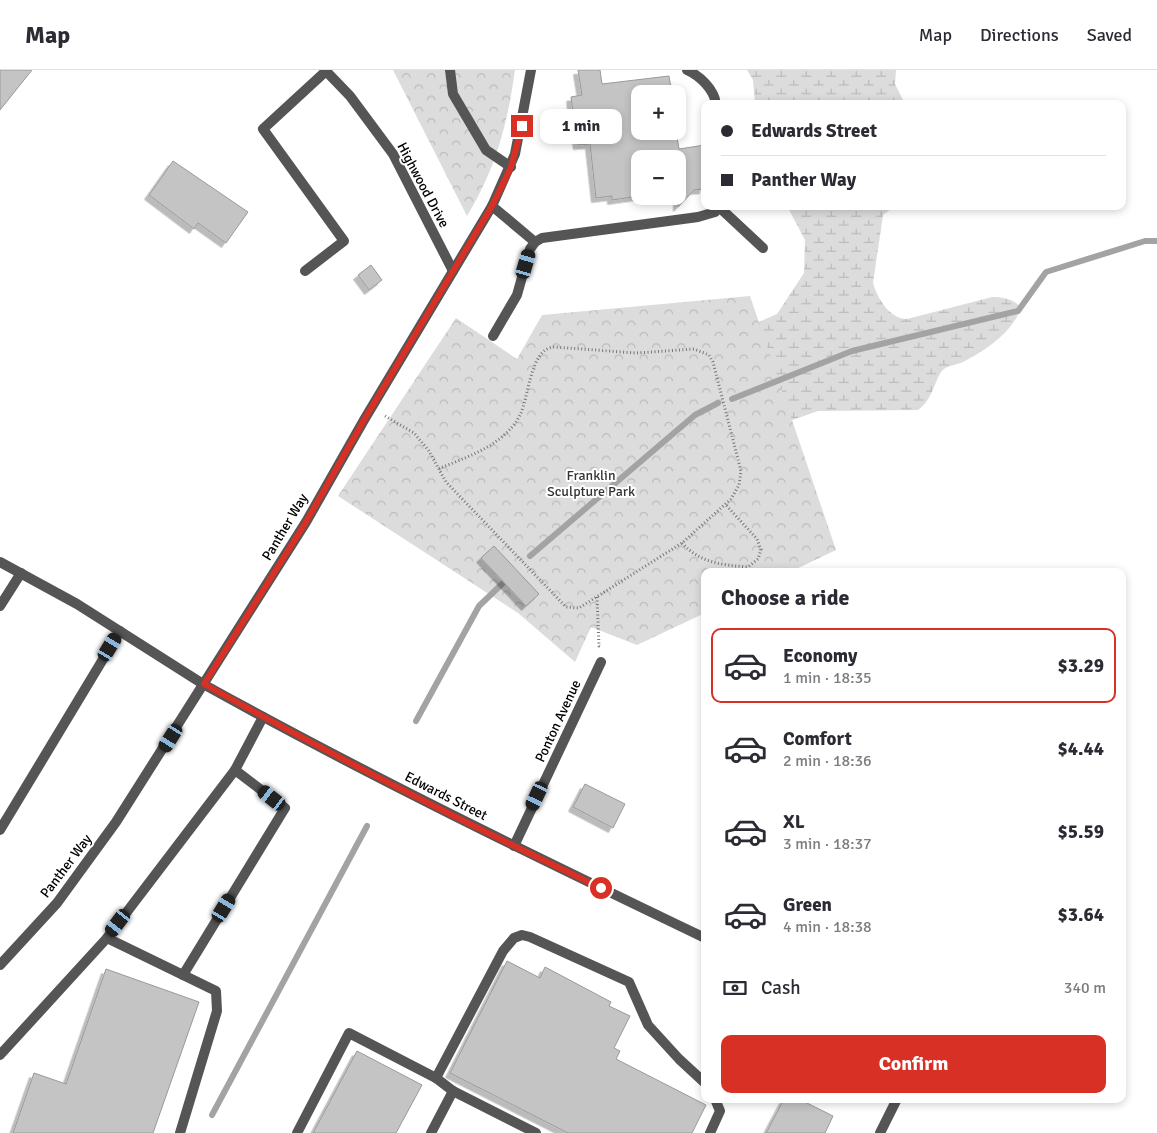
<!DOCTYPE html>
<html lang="en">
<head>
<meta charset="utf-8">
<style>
	:root { --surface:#fff; --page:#f7f7f7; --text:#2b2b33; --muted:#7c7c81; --line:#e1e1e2; --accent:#d93025 }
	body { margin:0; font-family:Signika,sans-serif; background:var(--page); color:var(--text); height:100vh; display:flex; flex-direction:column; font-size:19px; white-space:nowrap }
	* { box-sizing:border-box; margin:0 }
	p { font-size:16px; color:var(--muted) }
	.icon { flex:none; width:28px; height:28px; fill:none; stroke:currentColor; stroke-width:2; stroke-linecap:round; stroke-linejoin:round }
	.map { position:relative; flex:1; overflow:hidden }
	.drawer { position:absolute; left:701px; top:498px; width:425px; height:535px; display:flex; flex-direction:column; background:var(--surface); border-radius:10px; box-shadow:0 2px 8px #0003 }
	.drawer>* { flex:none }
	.banner { position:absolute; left:701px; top:30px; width:425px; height:110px; border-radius:10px; box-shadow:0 2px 8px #0003; display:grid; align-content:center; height:110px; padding:0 20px; background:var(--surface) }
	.buttons { position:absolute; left:631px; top:15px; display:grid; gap:10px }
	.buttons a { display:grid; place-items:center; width:55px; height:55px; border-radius:10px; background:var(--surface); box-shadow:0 2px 8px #0003; font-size:25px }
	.end { position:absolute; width:22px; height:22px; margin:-11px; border:6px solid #d93025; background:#fff; box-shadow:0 0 0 2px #fff }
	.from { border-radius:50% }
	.bubble { position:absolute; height:35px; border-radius:10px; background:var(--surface); box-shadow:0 2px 8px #0003; font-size:16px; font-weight:700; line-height:35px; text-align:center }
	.car { position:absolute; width:15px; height:30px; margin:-15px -8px; border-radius:6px; box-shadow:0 0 4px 1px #0007; background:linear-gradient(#222 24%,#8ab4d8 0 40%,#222 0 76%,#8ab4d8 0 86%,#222 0) }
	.banner b { display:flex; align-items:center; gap:18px; height:48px; font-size:19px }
	.banner b+b { border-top:1px solid var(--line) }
	.banner i { width:12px; height:12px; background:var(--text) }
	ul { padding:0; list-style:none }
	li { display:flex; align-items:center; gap:15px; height:75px; margin:0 10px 8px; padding:0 10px; border:2px solid transparent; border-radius:10px }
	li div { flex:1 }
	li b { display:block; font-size:19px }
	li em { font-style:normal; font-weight:700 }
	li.selected { border-color:var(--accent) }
	li>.icon { width:45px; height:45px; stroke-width:1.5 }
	h2 { padding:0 20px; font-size:22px; line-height:60px }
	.pay { display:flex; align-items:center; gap:12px; height:55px; padding:0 20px; font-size:19px }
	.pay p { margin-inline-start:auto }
	.primary-button { display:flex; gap:10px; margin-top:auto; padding:10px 20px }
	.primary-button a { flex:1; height:58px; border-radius:10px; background:var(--accent); color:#fff; font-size:20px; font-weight:700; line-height:58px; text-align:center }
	header { display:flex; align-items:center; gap:30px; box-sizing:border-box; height:70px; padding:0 25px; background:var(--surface); border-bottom:1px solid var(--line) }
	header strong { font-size:24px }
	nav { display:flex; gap:28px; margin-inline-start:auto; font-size:18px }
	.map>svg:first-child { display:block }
	.wetland { fill:url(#wetland-marsh) }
	.park { fill:url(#park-crowns) }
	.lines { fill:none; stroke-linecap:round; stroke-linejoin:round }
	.stream { stroke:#a3a3a3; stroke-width:6 }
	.building { fill:#c4c4c4; stroke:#999; filter:url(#shadow) }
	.path { stroke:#777; stroke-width:3; stroke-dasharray:1 2.5; stroke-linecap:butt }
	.service { stroke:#555; stroke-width:10 }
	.minor { stroke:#555; stroke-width:10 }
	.route { stroke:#d93025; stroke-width:6 }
	.labels { text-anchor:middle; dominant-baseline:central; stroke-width:4; stroke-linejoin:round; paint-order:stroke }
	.street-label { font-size:14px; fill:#000; stroke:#fff }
	.park-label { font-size:14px; fill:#333; stroke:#fff }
</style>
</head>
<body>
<header>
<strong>Map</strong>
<nav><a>Map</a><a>Directions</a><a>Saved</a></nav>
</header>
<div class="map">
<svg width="1157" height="1063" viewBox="0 0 1157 1063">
	<defs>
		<pattern id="wetland-marsh" width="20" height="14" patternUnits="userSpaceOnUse" patternTransform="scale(1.25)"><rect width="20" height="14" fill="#dcdcdc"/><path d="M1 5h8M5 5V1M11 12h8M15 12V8" fill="none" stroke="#bbb"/></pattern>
		<pattern id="park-crowns" width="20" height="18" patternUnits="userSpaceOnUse" patternTransform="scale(1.25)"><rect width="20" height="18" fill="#dcdcdc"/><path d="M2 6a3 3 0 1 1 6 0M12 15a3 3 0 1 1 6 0" fill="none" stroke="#bbb"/></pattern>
		<filter id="shadow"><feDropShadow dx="-4.5" dy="4.5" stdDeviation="0" flood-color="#0004"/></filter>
	</defs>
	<rect width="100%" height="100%" fill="#fff"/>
	<g class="wetland">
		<polygon points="747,0 896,0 895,14 905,34 755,34 753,10"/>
		<path d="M787,136H895L883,145L873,213C877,227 889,249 907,249L992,227C1002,227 1015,229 1021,238C1012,263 985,281 963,292C957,295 949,295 944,299C935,306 934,329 918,340L818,341L764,360L729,265L777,244L804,203L805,170Z"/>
	</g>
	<g class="park">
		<path d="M393,0H515C507,56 496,98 467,146Z"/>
		<polygon points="750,226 836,480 792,501 705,501 705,543 637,575 591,557 575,592 518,543 338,426 456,248 517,289 542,245"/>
	</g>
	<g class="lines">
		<g class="stream">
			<polyline points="732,329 852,281 1018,241 1046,202 1145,171 1157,171"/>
			<polyline points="530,486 695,345 718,333"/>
			<polyline points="416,651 479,536 503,513"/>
			<polyline points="212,1045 367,756"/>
		</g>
	</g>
	<g class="building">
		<polygon points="0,0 32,0 0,40"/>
		<polygon points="578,0 600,0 602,14 669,6 672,24 640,24 640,61 676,61 679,79 705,75 704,119 694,120 678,137 678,89 640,89 640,126 612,130 612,126 596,128 590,74 578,75 575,58 571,27 582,25"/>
		<polygon points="173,91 248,142 226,173 198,153 194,159 149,125"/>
		<polygon points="371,195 382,210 369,220 358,205"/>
		<polygon points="494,476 539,524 526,536 481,488"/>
		<polygon points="585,714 625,734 613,758 573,737"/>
		<polygon points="507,891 540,908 545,897 611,932 609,936 630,946 614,978 620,981 616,989 706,1035 692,1063 568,1063 450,1003"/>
		<polygon points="106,899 199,932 153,1063 13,1063 34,1003 66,1014"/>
		<polygon points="357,981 422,1015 396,1063 313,1063"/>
		<polygon points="784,1029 799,1029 833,1046 825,1063 766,1063"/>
	</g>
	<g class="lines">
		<g class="path">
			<path d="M385,346L414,363L429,381L446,412L566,537L579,538L682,473L731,429L739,415L741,401L713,292L709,285L694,279L636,283L553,277C530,280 529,327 520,345C505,375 467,387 438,399"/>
			<path d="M682,473C700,493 722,495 748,497L758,489L761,480L757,469L725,434"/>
			<polyline points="597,527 599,576 601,577"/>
		</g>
		<g class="service">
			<polyline points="450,0 453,24 486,80 511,97"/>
			<path d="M687,0C700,6 714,19 716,34"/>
			<polyline points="492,136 535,172 530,179 517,225 493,266"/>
			<polyline points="719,137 763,178"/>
			<polyline points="535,172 542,168 698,147 715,142 720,136"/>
			<polyline points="305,201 344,171 263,59 326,1"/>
			<polyline points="0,492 77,534 203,614"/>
			<polyline points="0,536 21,503"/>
			<polyline points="235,700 263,647"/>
			<polyline points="0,760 120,561"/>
			<polyline points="107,868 235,700 285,738 183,905"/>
			<polyline points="0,985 107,868 216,921 217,941 180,1063"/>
			<polyline points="453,1021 536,1063"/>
			<polyline points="297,1063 349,963 436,1008 503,881 514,868 522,865 530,867 629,912 648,955 679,989 705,1013"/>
			<polyline points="431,1063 453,1021 436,1008"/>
			<polyline points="710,1063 720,1041 715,1029"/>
		</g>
		<g class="minor">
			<polyline points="325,0 350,26 393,84 453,201"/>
			<path d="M203,614C367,705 536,787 705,868"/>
			<polyline points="514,776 601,592"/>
			<polyline points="0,895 57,833 116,752 306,452 364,350 492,136 515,84 531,0"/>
			<polyline points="880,1063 897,1029"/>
		</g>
	</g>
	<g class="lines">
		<path class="route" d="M522,56L511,97L492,136L364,350L306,452L204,614C333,686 467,754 601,818"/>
	</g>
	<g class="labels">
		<g class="street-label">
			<text transform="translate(423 115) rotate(62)">Highwood Drive</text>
			<text transform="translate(285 457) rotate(-59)">Panther Way</text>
			<text transform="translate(558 651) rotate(-65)">Ponton Avenue</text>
			<text transform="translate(446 726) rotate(27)">Edwards Street</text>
			<text transform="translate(66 796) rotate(-53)">Panther Way</text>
		</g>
		<g class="park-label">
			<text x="591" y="405">Franklin<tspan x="591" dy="16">Sculpture Park</tspan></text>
		</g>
	</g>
</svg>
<div class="buttons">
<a>+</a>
<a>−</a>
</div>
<i class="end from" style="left:601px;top:818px"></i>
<i class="end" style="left:522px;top:56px"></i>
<div class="bubble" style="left:540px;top:39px;width:82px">1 min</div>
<i class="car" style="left:526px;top:194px;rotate:16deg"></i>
<i class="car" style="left:110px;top:577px;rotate:31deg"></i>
<i class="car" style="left:171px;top:668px;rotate:212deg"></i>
<i class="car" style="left:537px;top:726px;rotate:205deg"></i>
<i class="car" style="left:272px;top:728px;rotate:308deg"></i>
<i class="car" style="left:224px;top:838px;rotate:31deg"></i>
<i class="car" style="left:118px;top:853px;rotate:217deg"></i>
<div class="banner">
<b><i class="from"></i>Edwards Street</b>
<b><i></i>Panther Way</b>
</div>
<section class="drawer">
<h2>Choose a ride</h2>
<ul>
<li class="selected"><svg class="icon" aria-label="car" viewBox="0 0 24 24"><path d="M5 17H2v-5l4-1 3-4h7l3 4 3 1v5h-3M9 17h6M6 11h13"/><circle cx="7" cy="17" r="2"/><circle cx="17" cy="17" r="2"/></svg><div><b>Economy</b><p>1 min · 18:35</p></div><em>$3.29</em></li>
<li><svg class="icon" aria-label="car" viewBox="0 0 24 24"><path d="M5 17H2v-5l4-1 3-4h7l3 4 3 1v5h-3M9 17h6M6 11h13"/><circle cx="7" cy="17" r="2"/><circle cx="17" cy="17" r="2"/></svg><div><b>Comfort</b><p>2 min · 18:36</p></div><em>$4.44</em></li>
<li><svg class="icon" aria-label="car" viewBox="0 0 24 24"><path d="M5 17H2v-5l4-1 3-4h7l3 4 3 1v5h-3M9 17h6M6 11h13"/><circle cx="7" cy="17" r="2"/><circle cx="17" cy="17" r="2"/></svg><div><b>XL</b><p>3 min · 18:37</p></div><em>$5.59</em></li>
<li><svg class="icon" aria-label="car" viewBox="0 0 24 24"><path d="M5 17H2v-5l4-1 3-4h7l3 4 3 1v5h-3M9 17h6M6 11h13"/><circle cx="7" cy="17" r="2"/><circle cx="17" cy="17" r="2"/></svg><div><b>Green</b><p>4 min · 18:38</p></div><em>$3.64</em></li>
</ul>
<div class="pay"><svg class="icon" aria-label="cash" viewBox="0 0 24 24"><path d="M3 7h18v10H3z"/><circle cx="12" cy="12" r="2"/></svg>Cash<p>340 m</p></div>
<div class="primary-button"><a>Confirm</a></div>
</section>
</div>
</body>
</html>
